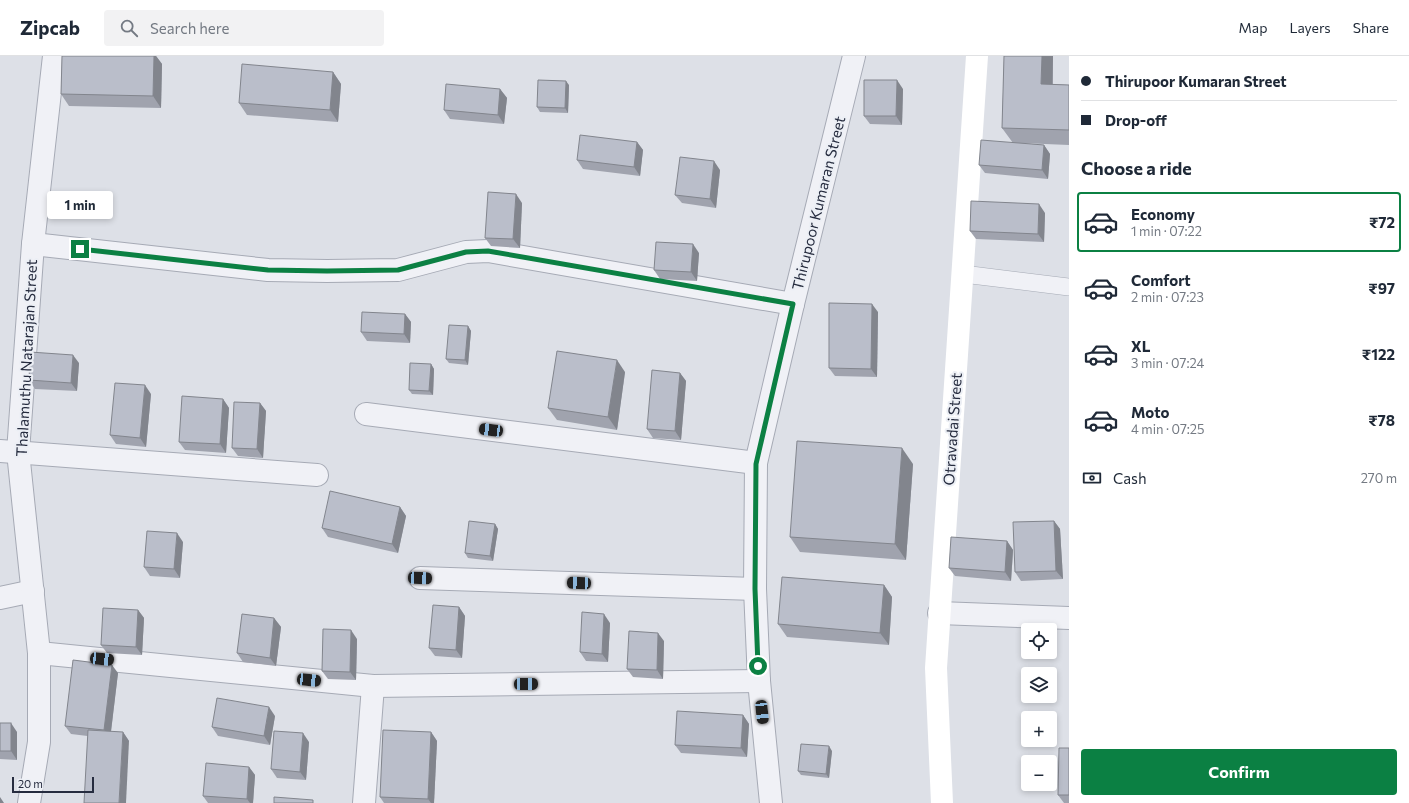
<!DOCTYPE html>
<html lang="en">
<head>
<meta charset="utf-8">
<style>
	:root { --surface:#fff; --page:#f2f2f3; --text:#1f2937; --muted:#747a83; --line:#e0e1e3; --accent:#0b8043 }
	body { margin:0; font-family:Commissioner,sans-serif; background:var(--page); color:var(--text); height:100vh; display:flex; flex-direction:column; font-size:15px; white-space:nowrap }
	* { box-sizing:border-box; margin:0 }
	p { font-size:13px; color:var(--muted) }
	.icon { flex:none; width:22px; height:22px; fill:none; stroke:currentColor; stroke-width:2; stroke-linecap:round; stroke-linejoin:round }
	.map { position:relative; flex:1; overflow:hidden }
	.details { display:flex; flex-direction:column; background:var(--surface); width:340px }
	.details>* { flex:none }
	.top-card { display:grid; align-content:center; height:88px; padding:0 12px; background:var(--surface) }
	.fabs { position:absolute; left:1021px; top:567px; display:grid; gap:8px }
	.fabs a { display:grid; place-items:center; width:36px; height:36px; border-radius:4px; background:var(--surface); box-shadow:0 2px 6px #0003; font-size:20px }
	.scale { position:absolute; left:12px; bottom:10px; width:82px; box-sizing:border-box; padding-left:4px; border:2px solid #262c3f; border-top:0; font-size:11px; line-height:14px; white-space:nowrap; color:#262c3f; -webkit-text-stroke:3px #eceff5; paint-order:stroke }
	.end { position:absolute; width:18px; height:18px; margin:-9px; border:5px solid #0b8043; background:#fff; box-shadow:0 0 0 2px #fff }
	.from { border-radius:50% }
	.bubble { position:absolute; height:28px; border-radius:4px; background:var(--surface); box-shadow:0 2px 6px #0003; font-size:13px; font-weight:700; line-height:28px; text-align:center }
	.car { position:absolute; width:12px; height:24px; margin:-12px -6px; border-radius:5px; box-shadow:0 0 3px 1px #0007; background:linear-gradient(#222 24%,#8ab4d8 0 40%,#222 0 76%,#8ab4d8 0 86%,#222 0) }
	.top-card b { display:flex; align-items:center; gap:14px; height:38px; font-size:15px }
	.top-card b+b { border-top:1px solid var(--line) }
	.top-card i { width:10px; height:10px; background:var(--text) }
	ul { padding:0; list-style:none }
	li { display:flex; align-items:center; gap:12px; height:60px; margin:0 8px 6px; padding:0 4px; border:2px solid transparent; border-radius:4px }
	li div { flex:1 }
	li b { display:block; font-size:15px }
	li em { font-style:normal; font-weight:700 }
	li.selected { border-color:var(--accent) }
	li>.icon { width:36px; height:36px; stroke-width:1.5 }
	h2 { padding:0 12px; font-size:18px; line-height:48px }
	.pay { display:flex; align-items:center; gap:10px; height:44px; padding:0 12px; font-size:15px }
	.pay p { margin-inline-start:auto }
	.button { display:flex; gap:8px; margin-top:auto; padding:8px 12px }
	.button a { flex:1; height:46px; border-radius:4px; background:var(--accent); color:#fff; font-size:16px; font-weight:700; line-height:46px; text-align:center }
	header { display:flex; align-items:center; gap:24px; box-sizing:border-box; height:56px; padding:0 20px; background:var(--surface); border-bottom:1px solid var(--line) }
	header strong { font-size:19px }
	nav { display:flex; gap:22px; margin-inline-start:auto; font-size:14px }
	.search { width:280px; height:36px; background:var(--page); display:flex; align-items:center; gap:10px; box-sizing:border-box; padding:0 14px; border-radius:4px; color:var(--muted); font-size:15px }
	main { display:flex; flex:1; min-height:0 }
	.map>svg:first-child { display:block }
	.lines { fill:none; stroke-linecap:round; stroke-linejoin:round }
	.lane-casing { stroke:#a6aab5; stroke-width:18 }
	.street-casing { stroke:#a6aab5; stroke-width:24 }
	.lane { stroke:#f0f1f6; stroke-width:17 }
	.street { stroke:#f0f1f6; stroke-width:22 }
	.secondary { stroke:#fff; stroke-width:22 }
	.wall { fill:#a0a3ae }
	.shaded-wall { fill:#82858d }
	.building { fill:#babeca; stroke:#82858d }
	.route { stroke:#0b8043; stroke-width:5 }
	.labels { text-anchor:middle; dominant-baseline:central; stroke-width:4; stroke-linejoin:round; paint-order:stroke }
	.street-label { font-size:15px; fill:#262c3f; stroke:#eceff5 }
</style>
</head>
<body>
<header>
<strong>Zipcab</strong>
<div class="search"><svg class="icon" aria-label="search" viewBox="0 0 24 24"><circle cx="10" cy="10" r="6"/><path d="M15 15l6 6"/></svg>Search here</div>
<nav><a>Map</a><a>Layers</a><a>Share</a></nav>
</header>
<main>
<div class="map">
<svg width="1069" height="747" viewBox="0 0 1069 747">
	<rect width="100%" height="100%" fill="#dde0e7"/>
	<g class="lines">
		<defs>
			<polyline id="lane" points="963,218 1069,231"/>
			<g id="street">
				<polyline points="33,188 268,214 327,215 398,214 466,196 488,195 793,248"/>
				<polyline points="366,358 756,407"/>
				<polyline points="0,395 317,419"/>
				<polyline points="420,522 755,533"/>
				<polyline points="0,542 33,535"/>
				<polyline points="939,557 1069,562"/>
				<polyline points="39,597 373,630 759,625"/>
				<polyline points="29,747 39,686 39,597 18,396 33,188 54,0"/>
				<polyline points="364,747 373,630"/>
				<polyline points="771,747 759,625 755,533 756,407 793,248 854,0"/>
			</g>
		</defs>
		<use href="#lane" class="lane-casing"/>
		<use href="#street" class="street-casing"/>
		<use href="#lane" class="lane"/>
		<use href="#street" class="street"/>
		<polyline class="secondary" points="942,747 936,612 977,0"/>
	</g>
	<g class="wall">
		<polygon points="62,0 156,0 162,8 161,52 69,50 61,38"/>
		<polygon points="1004,0 1053,0 1053,28 1069,29 1069,89 1021,87 1044,89 1050,98 1048,123 985,117 979,109 1013,87 1002,72"/>
		<polygon points="333,16 341,28 338,66 247,59 239,47"/>
		<polygon points="569,29 568,57 540,56 537,51"/>
		<polygon points="500,33 507,42 504,68 450,63 444,54"/>
		<polygon points="903,33 902,69 870,68 864,60"/>
		<polygon points="637,86 643,94 640,120 583,113 577,104"/>
		<polygon points="720,114 716,152 682,147 675,139"/>
		<polygon points="522,147 520,192 491,190 485,182"/>
		<polygon points="1045,157 1044,186 976,183 970,175"/>
		<polygon points="699,197 697,225 660,223 654,214"/>
		<polygon points="878,256 877,321 835,320 829,312"/>
		<polygon points="405,258 411,266 410,287 367,285 361,276"/>
		<polygon points="468,270 471,275 468,309 449,307 446,303"/>
		<polygon points="79,307 77,335 35,333 29,324"/>
		<polygon points="431,308 434,313 433,339 412,338 409,334"/>
		<polygon points="625,316 617,374 557,364 548,352"/>
		<polygon points="680,317 686,325 681,384 653,382 647,373"/>
		<polygon points="151,338 146,391 116,388 110,379"/>
		<polygon points="223,343 229,352 226,397 185,394 179,386"/>
		<polygon points="260,347 266,355 263,402 238,400 232,392"/>
		<polygon points="913,408 906,504 800,496 790,481"/>
		<polygon points="400,451 406,460 398,497 328,481 322,472"/>
		<polygon points="1054,465 1060,473 1063,523 1021,525 1015,516"/>
		<polygon points="495,468 498,473 493,505 468,502 465,497"/>
		<polygon points="1007,485 1013,494 1011,525 955,520 949,512"/>
		<polygon points="183,486 180,522 150,520 144,511"/>
		<polygon points="884,529 892,541 889,589 787,581 778,568"/>
		<polygon points="459,551 465,560 462,602 435,600 429,592"/>
		<polygon points="138,554 144,562 142,599 107,597 101,589"/>
		<polygon points="274,562 281,571 276,610 243,606 237,597"/>
		<polygon points="610,567 608,606 586,605 580,596"/>
		<polygon points="357,583 356,624 328,623 322,615"/>
		<polygon points="664,585 663,623 633,621 627,613"/>
		<polygon points="118,617 111,676 123,676 129,685 71,678 65,670"/>
		<polygon points="743,659 749,668 747,701 681,697 675,689"/>
		<polygon points="275,660 270,689 218,680 212,671"/>
		<polygon points="0,667 17,676 17,704 0,703"/>
		<polygon points="431,676 437,685 434,747 384,747 380,741"/>
		<polygon points="309,686 306,724 277,722 271,713"/>
		<polygon points="1069,692 1069,747 1064,747 1058,739"/>
		<polygon points="832,695 829,722 801,719 798,715"/>
		<polygon points="249,711 255,719 253,747 208,747 203,740"/>
	</g>
	<g class="shaded-wall">
		<polygon points="154,0 156,0 162,8 161,52 153,40"/>
		<polygon points="1042,0 1053,0 1052,43 1041,28"/>
		<polygon points="333,16 341,28 338,66 330,54"/>
		<polygon points="897,24 903,33 902,69 896,60"/>
		<polygon points="566,25 569,29 568,57 565,52"/>
		<polygon points="500,33 507,42 504,68 498,59"/>
		<polygon points="637,86 643,94 640,120 634,111"/>
		<polygon points="1044,89 1050,98 1048,123 1042,114"/>
		<polygon points="714,105 720,114 716,152 710,143"/>
		<polygon points="516,138 522,147 520,192 513,183"/>
		<polygon points="1039,148 1045,157 1044,186 1038,178"/>
		<polygon points="693,188 699,197 697,225 691,216"/>
		<polygon points="872,248 878,256 877,321 871,313"/>
		<polygon points="405,258 411,266 410,287 404,278"/>
		<polygon points="468,270 471,275 468,309 465,304"/>
		<polygon points="73,299 79,307 77,335 71,327"/>
		<polygon points="617,304 625,316 617,374 608,361"/>
		<polygon points="431,308 434,313 433,339 429,335"/>
		<polygon points="680,317 686,325 681,384 675,375"/>
		<polygon points="145,329 151,338 146,391 140,382"/>
		<polygon points="223,343 229,352 226,397 220,388"/>
		<polygon points="260,347 266,355 263,402 257,393"/>
		<polygon points="902,392 913,408 906,504 895,488"/>
		<polygon points="400,451 406,460 398,497 392,488"/>
		<polygon points="1054,465 1060,473 1063,523 1056,515"/>
		<polygon points="495,468 498,473 493,505 490,500"/>
		<polygon points="177,477 183,486 180,522 174,513"/>
		<polygon points="1007,485 1013,494 1011,525 1005,516"/>
		<polygon points="884,529 892,541 889,589 880,577"/>
		<polygon points="459,551 465,560 462,602 456,594"/>
		<polygon points="138,554 144,562 142,599 136,591"/>
		<polygon points="604,558 610,567 608,606 602,598"/>
		<polygon points="274,562 281,571 276,610 270,602"/>
		<polygon points="351,574 357,583 356,624 350,616"/>
		<polygon points="658,577 664,585 663,623 657,614"/>
		<polygon points="112,609 118,617 110,683 104,674"/>
		<polygon points="269,651 275,660 270,689 264,680"/>
		<polygon points="743,659 749,668 747,701 741,692"/>
		<polygon points="11,667 17,676 17,704 11,695"/>
		<polygon points="123,676 129,685 126,747 119,747"/>
		<polygon points="431,676 437,685 434,747 431,747 428,743"/>
		<polygon points="303,677 309,686 306,724 300,716"/>
		<polygon points="829,690 832,695 829,722 826,718"/>
		<polygon points="249,711 255,719 253,747 250,747 247,743"/>
		<polygon points="0,741 4,747 0,747"/>
	</g>
	<g class="building">
		<polygon points="62,0 154,0 153,40 61,38"/>
		<polygon points="1004,0 1042,0 1041,28 1069,29 1069,74 1002,72"/>
		<polygon points="242,8 333,16 330,54 239,47"/>
		<polygon points="538,24 566,25 565,52 537,51"/>
		<polygon points="864,24 897,24 896,60 864,60"/>
		<polygon points="446,28 500,33 498,59 444,54"/>
		<polygon points="580,79 637,86 634,111 577,104"/>
		<polygon points="981,84 1044,89 1042,114 979,109"/>
		<polygon points="680,101 714,105 710,143 675,139"/>
		<polygon points="488,136 516,138 513,183 485,182"/>
		<polygon points="971,145 1039,148 1038,178 970,175"/>
		<polygon points="656,186 693,188 691,216 654,214"/>
		<polygon points="829,247 872,248 871,313 829,312"/>
		<polygon points="362,256 405,258 404,278 361,276"/>
		<polygon points="449,269 468,270 465,304 446,303"/>
		<polygon points="557,295 617,304 608,361 548,352"/>
		<polygon points="30,296 73,299 71,327 29,324"/>
		<polygon points="410,307 431,308 429,335 409,334"/>
		<polygon points="652,314 680,317 675,375 647,373"/>
		<polygon points="115,327 145,329 140,382 110,379"/>
		<polygon points="182,340 223,343 220,388 179,386"/>
		<polygon points="234,346 260,347 257,393 232,392"/>
		<polygon points="797,385 902,392 895,488 790,481"/>
		<polygon points="330,435 400,451 392,488 322,472"/>
		<polygon points="469,465 495,468 490,500 465,497"/>
		<polygon points="1054,465 1056,515 1015,516 1013,466"/>
		<polygon points="147,475 177,477 174,513 144,511"/>
		<polygon points="951,481 1007,485 1005,516 949,512"/>
		<polygon points="782,521 884,529 880,577 778,568"/>
		<polygon points="433,549 459,551 456,594 429,592"/>
		<polygon points="103,552 138,554 136,591 101,589"/>
		<polygon points="582,556 604,558 602,598 580,596"/>
		<polygon points="242,558 274,562 270,602 237,597"/>
		<polygon points="323,573 351,574 350,616 322,615"/>
		<polygon points="629,575 658,577 657,614 627,613"/>
		<polygon points="73,604 112,609 104,674 65,670"/>
		<polygon points="217,642 269,651 264,680 212,671"/>
		<polygon points="677,655 743,659 741,692 675,689"/>
		<rect x="0" y="667" width="11" height="28"/>
		<polygon points="88,674 123,676 119,747 84,747"/>
		<polygon points="383,674 431,676 428,743 380,741"/>
		<polygon points="274,675 303,677 300,716 271,713"/>
		<polygon points="801,688 829,690 826,718 798,715"/>
		<polygon points="1059,692 1069,692 1069,739 1058,739"/>
		<polygon points="206,707 249,711 247,743 203,740"/>
		<polygon points="274,741 313,744 313,747 274,747"/>
	</g>
	<g class="lines">
		<polyline class="route" points="80,193 268,214 327,215 398,214 466,196 488,195 793,248 756,408 755,533 758,610"/>
	</g>
	<g class="labels">
		<g class="street-label">
			<text transform="translate(818 147) rotate(-76)">Thirupoor Kumaran Street</text>
			<text transform="translate(26 302) rotate(-87)">Thalamuthu Natarajan Street</text>
			<text transform="translate(952 373) rotate(-86)">Otravadai Street</text>
		</g>
	</g>
</svg>
<div class="fabs">
<a><svg class="icon" aria-label="locate" viewBox="0 0 24 24"><circle cx="12" cy="12" r="6"/><path d="M12 2v4M12 18v4M2 12h4M18 12h4"/></svg></a>
<a><svg class="icon" aria-label="layers" viewBox="0 0 24 24"><path d="M12 4l9 5-9 5-9-5zM3 14l9 5 9-5"/></svg></a>
<a>+</a>
<a>−</a>
</div>
<div class="scale">20 m</div>
<i class="end from" style="left:758px;top:610px"></i>
<i class="end" style="left:80px;top:193px"></i>
<div class="bubble" style="left:47px;top:135px;width:66px">1 min</div>
<i class="car" style="left:491px;top:374px;rotate:277deg"></i>
<i class="car" style="left:420px;top:522px;rotate:92deg"></i>
<i class="car" style="left:579px;top:527px;rotate:272deg"></i>
<i class="car" style="left:102px;top:603px;rotate:96deg"></i>
<i class="car" style="left:309px;top:624px;rotate:96deg"></i>
<i class="car" style="left:526px;top:628px;rotate:89deg"></i>
<i class="car" style="left:762px;top:656px;rotate:174deg"></i>
</div>
<section class="details">
<div class="top-card">
<b><i class="from"></i>Thirupoor Kumaran Street</b>
<b><i></i>Drop-off</b>
</div>
<h2>Choose a ride</h2>
<ul>
<li class="selected"><svg class="icon" aria-label="car" viewBox="0 0 24 24"><path d="M5 17H2v-5l4-1 3-4h7l3 4 3 1v5h-3M9 17h6M6 11h13"/><circle cx="7" cy="17" r="2"/><circle cx="17" cy="17" r="2"/></svg><div><b>Economy</b><p>1 min · 07:22</p></div><em>₹72</em></li>
<li><svg class="icon" aria-label="car" viewBox="0 0 24 24"><path d="M5 17H2v-5l4-1 3-4h7l3 4 3 1v5h-3M9 17h6M6 11h13"/><circle cx="7" cy="17" r="2"/><circle cx="17" cy="17" r="2"/></svg><div><b>Comfort</b><p>2 min · 07:23</p></div><em>₹97</em></li>
<li><svg class="icon" aria-label="car" viewBox="0 0 24 24"><path d="M5 17H2v-5l4-1 3-4h7l3 4 3 1v5h-3M9 17h6M6 11h13"/><circle cx="7" cy="17" r="2"/><circle cx="17" cy="17" r="2"/></svg><div><b>XL</b><p>3 min · 07:24</p></div><em>₹122</em></li>
<li><svg class="icon" aria-label="car" viewBox="0 0 24 24"><path d="M5 17H2v-5l4-1 3-4h7l3 4 3 1v5h-3M9 17h6M6 11h13"/><circle cx="7" cy="17" r="2"/><circle cx="17" cy="17" r="2"/></svg><div><b>Moto</b><p>4 min · 07:25</p></div><em>₹78</em></li>
</ul>
<div class="pay"><svg class="icon" aria-label="cash" viewBox="0 0 24 24"><path d="M3 7h18v10H3z"/><circle cx="12" cy="12" r="2"/></svg>Cash<p>270 m</p></div>
<div class="button"><a>Confirm</a></div>
</section>
</main>
</body>
</html>
